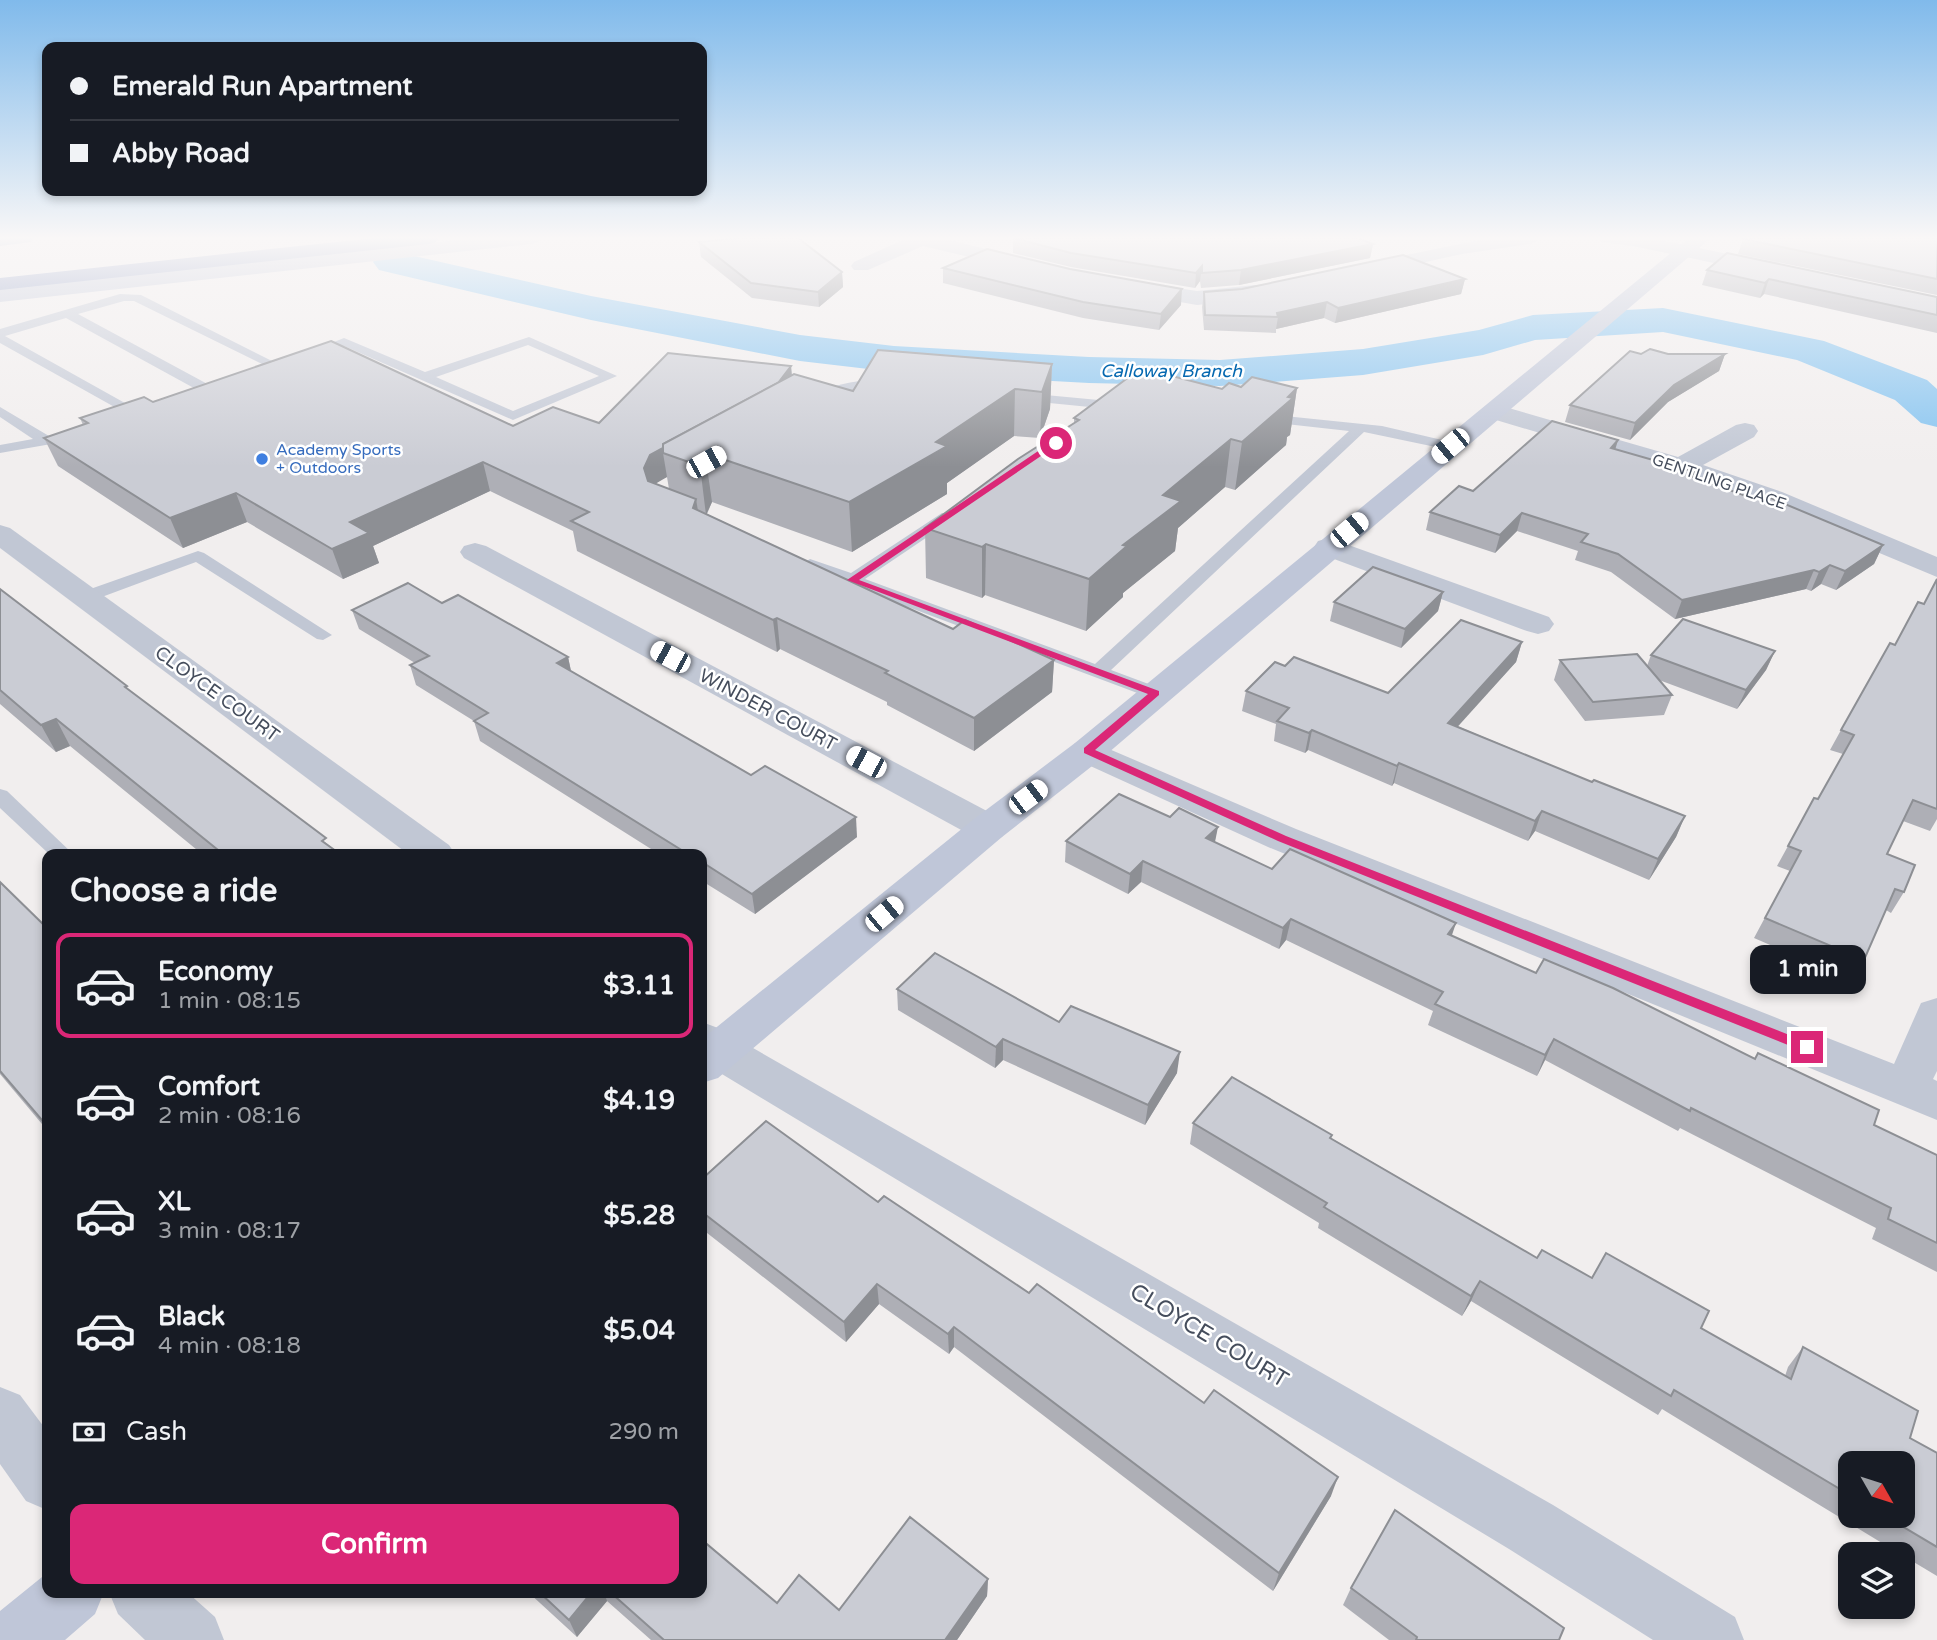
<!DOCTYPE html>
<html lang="en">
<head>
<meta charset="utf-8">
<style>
	:root { --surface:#171b24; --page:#20242c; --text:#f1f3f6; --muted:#9ea1a6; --line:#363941; --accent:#db2777 }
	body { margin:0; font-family:"Varela Round",sans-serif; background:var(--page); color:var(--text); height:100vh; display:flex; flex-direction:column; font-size:26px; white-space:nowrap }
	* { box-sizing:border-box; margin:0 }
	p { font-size:23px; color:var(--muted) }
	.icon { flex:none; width:38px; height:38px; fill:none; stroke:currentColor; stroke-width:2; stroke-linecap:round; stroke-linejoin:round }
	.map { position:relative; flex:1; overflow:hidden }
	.side { position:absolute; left:42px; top:849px; width:665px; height:749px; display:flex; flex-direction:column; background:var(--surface); border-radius:14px; box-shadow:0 4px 10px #0003 }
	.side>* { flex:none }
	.hud { position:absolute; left:42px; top:42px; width:665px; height:154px; border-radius:14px; box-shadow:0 4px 10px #0003; display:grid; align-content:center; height:154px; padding:0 28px; background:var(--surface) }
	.needle { width:46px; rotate:129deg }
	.controls { position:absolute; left:1838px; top:1451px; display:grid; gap:14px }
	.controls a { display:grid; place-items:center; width:77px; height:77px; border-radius:14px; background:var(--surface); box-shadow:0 4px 10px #0003; font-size:35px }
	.end { position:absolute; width:32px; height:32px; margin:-16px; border:9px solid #db2777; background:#fff; box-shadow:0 0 0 4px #fff }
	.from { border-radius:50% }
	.bubble { position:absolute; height:49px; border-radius:14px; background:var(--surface); box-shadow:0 4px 10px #0003; font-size:23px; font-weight:800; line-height:49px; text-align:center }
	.car { position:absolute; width:21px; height:42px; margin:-21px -10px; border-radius:9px; box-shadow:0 0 5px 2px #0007; background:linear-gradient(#fff 24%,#345 0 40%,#fff 0 76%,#345 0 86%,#fff 0) }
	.hud b { display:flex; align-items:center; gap:24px; height:66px; font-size:26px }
	.hud b+b { border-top:2px solid var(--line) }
	.hud i { width:18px; height:18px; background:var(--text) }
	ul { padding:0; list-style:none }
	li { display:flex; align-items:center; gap:21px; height:105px; margin:0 14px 10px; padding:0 14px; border:4px solid transparent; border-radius:14px }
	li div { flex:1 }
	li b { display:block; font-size:26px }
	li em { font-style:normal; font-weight:800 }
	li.on { border-color:var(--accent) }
	li>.icon { width:63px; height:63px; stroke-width:1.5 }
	h2 { padding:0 28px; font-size:32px; line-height:84px }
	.pay { display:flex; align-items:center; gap:18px; height:77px; padding:0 28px; font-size:26px }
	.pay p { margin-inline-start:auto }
	.primary-button { display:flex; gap:14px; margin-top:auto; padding:14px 28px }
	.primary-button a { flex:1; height:80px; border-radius:14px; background:var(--accent); color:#fff; font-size:28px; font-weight:800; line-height:80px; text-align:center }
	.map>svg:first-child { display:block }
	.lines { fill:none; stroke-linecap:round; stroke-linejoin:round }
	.river { fill:#84c3f0; fill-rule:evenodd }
	.lane { fill:#c1c7d4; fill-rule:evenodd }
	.street { fill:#c1c7d4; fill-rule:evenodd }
	.secondary { fill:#bfc6d8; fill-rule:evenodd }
	.highway { fill:#8394c0; fill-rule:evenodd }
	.wall { fill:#aeafb6; fill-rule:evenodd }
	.shaded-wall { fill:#8d8f94 }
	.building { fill:#caccd4; stroke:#8d8f94; stroke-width:2 }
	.route { fill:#db2777 }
	.shop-dot { fill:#3f7fe0; stroke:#fff; stroke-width:2.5 }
	.labels { text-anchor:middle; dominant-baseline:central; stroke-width:5; stroke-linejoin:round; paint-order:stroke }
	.far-shop-label { font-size:16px; fill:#366cbe; stroke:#fff; text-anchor:start }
	.far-street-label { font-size:16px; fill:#454d5c; stroke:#fff }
	.far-water-label { font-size:18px; font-style:italic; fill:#0568b0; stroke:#fff }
	.street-label { font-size:19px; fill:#454d5c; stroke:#fff }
	.near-street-label { font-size:23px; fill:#454d5c; stroke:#fff }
</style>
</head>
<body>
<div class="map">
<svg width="1937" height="1640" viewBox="0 0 1937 1640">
	<rect width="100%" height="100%" fill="#f1eeee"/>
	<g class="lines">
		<polygon class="river" points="392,251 591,296 800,335 894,346 1089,357 1220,360 1363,349 1479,330 1533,315 1663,308 1824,341 1927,380 1937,389 1937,427 1921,423 1895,400 1797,360 1663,332 1535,340 1483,355 1363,375 1220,386 1089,383 894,372 800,361 591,320 379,270 373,262 379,254"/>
		<g class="lane">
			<polygon points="120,294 141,295 276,363 270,373 247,380 242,379 242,373 262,364 134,301 124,301 78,314 213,387 213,393 203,393 66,318 5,336 141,412 141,418 136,419 0,343 0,329"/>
			<path d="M529,337L617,376L513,420L344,346L310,358L304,354L344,338L425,372ZM528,345L599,376L513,411L436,377Z"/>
			<path d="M883,380L888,381V387L852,391L817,404L810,400C827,384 860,379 883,380Z"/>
			<polygon points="1024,393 1120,402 1127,406 1120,410 1019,400 1019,394"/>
			<polygon points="0,407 49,436 74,432 81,436 74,440 0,453 0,445 33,439 0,417"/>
			<polygon points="1264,414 1382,426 1455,443 1457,446 1450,450 1364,432 1111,670 1162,689 1164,693 1162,697 1148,697 804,568 802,564 810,559 851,573 942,513 954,513 956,516 954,519 865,579 1095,664 1349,431 1259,421 1257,418"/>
			<polygon points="198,551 204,553 332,635 323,640 317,639 196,562 91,601 85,602 76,597 79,593"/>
			<polygon points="0,789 7,791 73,854 49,854 0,808"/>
		</g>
		<g class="street">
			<polygon points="907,238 941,238 1035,261 1038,265 1035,269 1028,271 923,246 868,270 854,270 851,266 854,262"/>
			<polygon points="1490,238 1539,238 1536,242 1529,244 1462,254 1362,276 1355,274 1351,270 1355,266 1362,264"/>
			<polygon points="1598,238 1651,238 1771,263 1778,265 1782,269 1778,273 1771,275 1633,246 1601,242"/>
			<polygon points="1131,281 1197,291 1255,285 1263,287 1266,292 1263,297 1255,299 1197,305 1123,292 1120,287 1123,282"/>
			<polygon points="1495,404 1678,457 1736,425 1745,423 1754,425 1758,431 1754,437 1703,465 1782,492 1937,557 1937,577 1762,504 1671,472 1486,417 1482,412 1486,407"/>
			<polygon points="0,525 10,528 449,845 455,854 408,854 0,548"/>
			<polygon points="1329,538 1549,617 1554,624 1549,631 1538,634 1527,631 1318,553 1314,547 1318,541"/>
			<polygon points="475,543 486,546 1002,819 1007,828 1002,837 988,841 974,837 464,558 460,552 464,546"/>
			<polygon points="1088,740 1296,829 1894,1064 1921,1003 1937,998 1937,1071 1933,1079 1937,1081 1937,1120 1268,847 1075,759 1070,751 1075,743"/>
			<polygon points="702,1022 718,1028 1553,1505 1735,1617 1744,1640 1653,1640 1509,1549 702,1062"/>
			<polygon points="0,1387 20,1395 47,1431 47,1510 26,1501 0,1464"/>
			<polygon points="109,1592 187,1592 215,1617 224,1640 145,1640 118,1614"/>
		</g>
		<g class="secondary">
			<polygon points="476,238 541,238 538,242 531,244 0,302 0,288"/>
			<polygon points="1689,238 1711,238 1101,759 1002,837 718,1078 702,1083 702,1039 974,819 1075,743"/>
			<polygon points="47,1573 47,1592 104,1592 95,1614 65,1640 0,1640 0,1611"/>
		</g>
		<g class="highway">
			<polygon points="0,238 34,238 31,242 0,246"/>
			<polygon points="374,238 439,238 436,242 429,244 0,290 0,278"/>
		</g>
	</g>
	<g class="wall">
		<polygon points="1013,238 1373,244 1370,258 1239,285 1201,288 1200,281 1195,288 1071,267 1013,253"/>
		<polygon points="1937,238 1937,295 1738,254 1743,239"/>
		<polygon points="699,242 842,272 843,287 819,307 752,298 701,257"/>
		<polygon points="943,268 1181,305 1159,330 1083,318 943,283"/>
		<polygon points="1707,270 1937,297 1937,333 1764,294 1760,298 1702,285"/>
		<polygon points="1465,279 1461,294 1335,323 1324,318 1276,329 1276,333 1204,330 1202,307 1204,292"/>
		<polygon points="1641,354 1725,354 1719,371 1668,402 1630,440 1565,422 1570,405"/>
		<path d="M1052,364L1050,409L1040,438L1014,436L947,483V494L852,552L712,502L707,514L953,629L1054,660L1052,692L974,751L887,705V702L780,649L777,652L577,551L573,531L490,491L373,546L379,563L343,579L247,522L183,548L58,466L44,438L83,425L80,418L153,402L513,426L599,423L791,366L792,376L853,391ZM667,477L669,489L655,484L662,479Z"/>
		<polygon points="1241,387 1297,388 1290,435 1287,437 1286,445 1235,490 1225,487 1178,528 1175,551 1123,593 1123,597 1086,631 985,595 982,598 926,578 925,528 1074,423 1074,418 1222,389"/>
		<polygon points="1618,440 1615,449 1883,545 1874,564 1836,590 1821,584 1811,591 1806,589 1675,619 1611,572 1575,560 1578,551 1517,531 1495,553 1426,530 1430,512 1473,491"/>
		<polygon points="1937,579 1937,819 1930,831 1903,821 1887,854 1904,892 1891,913 1886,910 1864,960 1851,980 1754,938 1790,871 1777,866 1788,846 1818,799 1843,754 1830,750 1841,730 1895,645 1924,604"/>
		<polygon points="0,589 330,846 340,854 202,854 70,746 56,752 0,704"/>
		<polygon points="1443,592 1438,611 1401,648 1330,621 1334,602"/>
		<polygon points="442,603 568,657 571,671 857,837 755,914 702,881 702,854 659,854 480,741 474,721 416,685 410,665 415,663 359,629 352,610"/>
		<polygon points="1522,642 1516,662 1457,726 1592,782 1685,816 1676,837 1649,880 1535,831 1528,841 1394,783 1392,786 1308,750 1305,753 1274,741 1276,724 1242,711 1246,691 1285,666 1388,693"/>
		<polygon points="1775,651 1766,670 1737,709 1659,680 1672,695 1664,715 1585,721 1554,680 1560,660 1647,666 1651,655"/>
		<polygon points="1066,841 1215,842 1272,869 1452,936 1874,1125 1937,1155 1937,1272 1872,1239 1876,1228 1680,1128 1678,1131 1545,1060 1537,1076 1428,1025 1433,1011 1286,940 1279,949 1141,882 1128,894 1065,862"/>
		<polygon points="0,882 47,928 47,1130 0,1074"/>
		<polygon points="897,989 1059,1022 1177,1073 1145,1125 1003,1060 995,1068 898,1010"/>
		<path d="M1193,1123L1332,1135L1331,1138L1537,1258L1592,1278L1701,1328L1785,1376L1788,1367L1803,1347L1910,1438L1937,1453V1576L1902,1555V1554H1900L1662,1409L1658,1415L1471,1301L1462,1316L1318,1228L1319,1223L1190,1144ZM1850,1463L1902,1516H1850Z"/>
		<polygon points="702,1179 878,1202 1331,1496 1273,1591 954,1347 949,1354 879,1304 846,1342 702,1229"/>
		<polygon points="988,1579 987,1596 957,1640 651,1640 607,1601 577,1637 528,1592 702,1592 777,1603 839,1610"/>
		<polygon points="1351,1588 1559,1640 1389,1640 1343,1605"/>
	</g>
	<g class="shaded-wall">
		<polygon points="1373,244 1370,258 1239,285 1241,270"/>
		<polygon points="1202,266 1200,281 1195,288 1196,273"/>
		<polygon points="842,272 843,287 819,307 818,292"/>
		<polygon points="1465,279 1461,294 1335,323 1338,308"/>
		<polygon points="1769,279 1764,294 1760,298 1765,283"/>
		<polygon points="1182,289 1181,305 1159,330 1161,314"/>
		<polygon points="1327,302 1324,318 1276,329 1278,317 1277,313"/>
		<polygon points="1725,354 1719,371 1668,402 1630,440 1635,423 1674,385"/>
		<polygon points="1052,364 1050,409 1040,438 1042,392"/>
		<polygon points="791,366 793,393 705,453 712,502 706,515 700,466 663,453 667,477 655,484 649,497 644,468 650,455"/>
		<polygon points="1297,388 1290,435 1287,437 1286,445 1235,490 1242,442"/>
		<polygon points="1015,389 1014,436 947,483 947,494 852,552 849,502 936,442"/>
		<polygon points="1231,439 1225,487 1178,528 1175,551 1123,593 1123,597 1086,631 1089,579 1123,545 1163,495"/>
		<polygon points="1618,440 1613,457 1611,448"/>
		<polygon points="483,462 490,491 373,546 379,563 343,579 332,549 350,522"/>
		<polygon points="236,493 247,522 183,548 170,518"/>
		<polygon points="696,499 701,529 693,508"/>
		<polygon points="1522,513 1517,531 1495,553 1500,535"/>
		<polygon points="986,544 985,595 982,598 982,547"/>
		<polygon points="1883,545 1874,564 1836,590 1845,571"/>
		<polygon points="1830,565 1821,584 1811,591 1819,572"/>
		<polygon points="1814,570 1806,589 1675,619 1682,600"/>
		<polygon points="1443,592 1438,611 1401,648 1405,629"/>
		<polygon points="777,618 780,649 777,652 773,620"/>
		<polygon points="1522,642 1516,662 1443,743 1448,723"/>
		<polygon points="1775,651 1766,670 1737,709 1746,690"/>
		<polygon points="568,657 572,676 557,663"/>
		<polygon points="1054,660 1052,692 974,751 974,718"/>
		<polygon points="56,719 70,746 56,752 41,725"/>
		<polygon points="1312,730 1308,750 1305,753 1309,733"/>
		<polygon points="1399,763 1394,783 1392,786 1397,766"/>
		<polygon points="1542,811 1535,831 1528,841 1535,821"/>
		<polygon points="1685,816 1676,837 1649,880 1658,859"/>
		<polygon points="856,817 857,837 755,914 752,894"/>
		<polygon points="1218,827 1214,847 1206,838"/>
		<polygon points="1143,861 1141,882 1128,894 1130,874"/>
		<polygon points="1291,919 1286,940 1279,949 1283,928"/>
		<polygon points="1456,923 1449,944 1448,934"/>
		<polygon points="1003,1039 1003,1060 995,1068 996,1047"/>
		<polygon points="1554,1039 1545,1060 1537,1076 1545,1055"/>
		<polygon points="1180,1052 1177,1073 1145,1125 1148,1105"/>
		<polygon points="1480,1281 1471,1301 1462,1316 1471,1296"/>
		<polygon points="877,1284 879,1304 846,1342 844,1322"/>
		<polygon points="954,1327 954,1347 949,1354 948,1334"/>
		<polygon points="1338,1477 1331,1496 1273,1591 1279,1573"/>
		<polygon points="988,1579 987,1596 957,1640 945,1640"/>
		<polygon points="592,1592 604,1592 607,1601 577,1637 569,1620"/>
	</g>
	<g class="building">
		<polygon points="739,238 798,238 842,272 818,292 751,283 699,242"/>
		<polygon points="1013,238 1358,238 1373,244 1241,270 1202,273 1202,266 1196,273 1071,253"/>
		<polygon points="1744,238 1937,238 1937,279 1743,239"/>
		<polygon points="987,249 1070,269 1182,289 1161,314 1083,302 943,268"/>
		<polygon points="1727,253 1937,297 1937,315 1769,279 1765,283 1707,270"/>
		<polygon points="1403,255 1465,279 1338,308 1327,302 1277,313 1278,317 1205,315 1204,292 1242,289"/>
		<polygon points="331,341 513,426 553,407 599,423 668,353 791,366 778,383 663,444 663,448 650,455 644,468 648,481 696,499 693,508 953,629 965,620 1054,660 974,718 885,673 888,671 777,618 773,620 571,521 589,512 483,462 350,522 369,533 332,549 236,493 170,518 44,438 88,423 80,418 144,397 153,402"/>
		<polygon points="1650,349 1668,354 1725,354 1674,385 1635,423 1570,405 1630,351 1641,354"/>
		<polygon points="878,350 1052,364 1042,392 1015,389 936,442 947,446 849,502 705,453 700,466 663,453 663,444 794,374 853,391"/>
		<polygon points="1141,368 1222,389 1229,383 1241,387 1252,377 1297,388 1288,397 1293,398 1242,442 1231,439 1163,495 1181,501 1123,545 1127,546 1089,579 986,544 982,547 925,528 1018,459 1079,420 1074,418"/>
		<polygon points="1552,421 1618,440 1611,448 1695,472 1691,476 1754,499 1761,494 1883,545 1845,571 1830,565 1819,572 1814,570 1682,600 1618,554 1581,542 1588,534 1522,513 1500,535 1430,512 1459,486 1473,491"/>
		<polygon points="1373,567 1443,592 1405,629 1334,602"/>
		<polygon points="1937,579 1937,809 1913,800 1887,854 1915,865 1904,892 1895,889 1864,960 1765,918 1801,851 1788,846 1814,798 1818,799 1854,735 1841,730 1890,643 1895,645 1918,602 1924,604"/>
		<polygon points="408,583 442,603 458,595 568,657 557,663 751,775 765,766 856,817 752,894 702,862 702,854 688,854 474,721 488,713 410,665 429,656 352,610"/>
		<polygon points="0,589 127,686 125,687 326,838 322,841 340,854 223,854 56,719 41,725 0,690"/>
		<polygon points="1683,619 1775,651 1746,690 1651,655"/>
		<polygon points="1461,620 1522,642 1448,723 1592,782 1594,780 1685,816 1658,859 1542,811 1535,821 1399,763 1397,766 1312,730 1309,733 1277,721 1289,708 1246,691 1275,662 1285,666 1294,657 1388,693"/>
		<polygon points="1637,654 1672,695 1593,702 1560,660"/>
		<polygon points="1119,794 1170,817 1179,808 1218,827 1206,838 1272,869 1290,849 1456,923 1448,934 1536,973 1544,959 1613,988 1755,1059 1758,1053 1879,1110 1874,1125 1937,1155 1937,1243 1888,1219 1891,1208 1691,1108 1690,1111 1554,1039 1545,1055 1435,1004 1443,992 1291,919 1283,928 1143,861 1130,874 1066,841"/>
		<polygon points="0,882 47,928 47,1126 0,1071"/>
		<polygon points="935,953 1059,1022 1071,1006 1180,1052 1148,1105 1003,1039 996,1047 897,989"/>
		<polygon points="1232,1077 1332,1135 1330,1138 1537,1258 1542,1250 1592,1278 1606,1253 1709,1311 1701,1328 1791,1379 1803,1347 1918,1411 1910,1438 1937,1453 1937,1547 1885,1516 1902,1516 1902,1463 1850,1463 1850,1495 1674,1390 1671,1396 1480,1281 1471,1296 1324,1207 1327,1203 1193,1123"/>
		<polygon points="766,1121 878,1202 884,1196 1029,1293 1037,1284 1204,1403 1214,1390 1338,1477 1279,1573 954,1327 948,1334 877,1284 844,1322 702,1212 702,1179"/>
		<polygon points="1395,1510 1564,1628 1559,1640 1416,1640 1417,1637 1351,1588"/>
		<polygon points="910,1517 988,1579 945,1640 664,1640 610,1592 702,1592 702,1540 777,1603 799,1575 839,1610"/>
		<polygon points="539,1592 592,1592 569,1620"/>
	</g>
	<linearGradient id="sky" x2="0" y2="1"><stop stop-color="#80baeb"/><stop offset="0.51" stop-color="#f9f7f7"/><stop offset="1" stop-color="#f9f7f7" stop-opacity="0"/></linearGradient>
	<rect width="1937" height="467" fill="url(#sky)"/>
	<polygon class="route" points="1053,441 1060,443 859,580 1159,691 1159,695 1095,750 1286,836 1812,1044 1812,1051 1803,1051 1278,841 1084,753 1084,748 1148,694 847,580"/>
	<circle class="shop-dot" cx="262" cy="459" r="7"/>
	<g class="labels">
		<g class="far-shop-label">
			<text x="276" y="450">Academy Sports<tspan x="276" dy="18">+ Outdoors</tspan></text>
		</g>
		<g class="far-street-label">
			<text transform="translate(1719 482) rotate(19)">GENTLING PLACE</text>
		</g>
		<g class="far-water-label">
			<text x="1171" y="371">Calloway Branch</text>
		</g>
		<g class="street-label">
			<text transform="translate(217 694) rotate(36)">CLOYCE COURT</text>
			<text transform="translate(768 710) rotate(28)">WINDER COURT</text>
		</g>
		<g class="near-street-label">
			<text transform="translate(1209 1336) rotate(31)">CLOYCE COURT</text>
		</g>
	</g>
</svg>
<div class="controls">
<a><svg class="needle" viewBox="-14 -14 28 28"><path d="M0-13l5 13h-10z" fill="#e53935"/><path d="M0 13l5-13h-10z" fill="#9ea1a6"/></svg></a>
<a><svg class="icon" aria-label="layers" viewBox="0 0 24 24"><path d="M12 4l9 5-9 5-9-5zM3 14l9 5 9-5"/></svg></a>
</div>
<i class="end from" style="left:1056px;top:443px"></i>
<i class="end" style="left:1807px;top:1047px"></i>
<div class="bubble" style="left:1750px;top:945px;width:116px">1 min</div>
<i class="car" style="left:1450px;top:446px;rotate:230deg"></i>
<i class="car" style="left:706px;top:462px;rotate:61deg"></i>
<i class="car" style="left:1349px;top:530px;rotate:50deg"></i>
<i class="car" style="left:670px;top:657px;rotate:298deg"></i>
<i class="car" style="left:866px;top:762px;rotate:298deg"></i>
<i class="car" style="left:1028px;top:797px;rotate:53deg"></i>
<i class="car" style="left:884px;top:914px;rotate:50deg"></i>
<div class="hud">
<b><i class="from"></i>Emerald Run Apartment</b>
<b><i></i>Abby Road</b>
</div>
<section class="side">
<h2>Choose a ride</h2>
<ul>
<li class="on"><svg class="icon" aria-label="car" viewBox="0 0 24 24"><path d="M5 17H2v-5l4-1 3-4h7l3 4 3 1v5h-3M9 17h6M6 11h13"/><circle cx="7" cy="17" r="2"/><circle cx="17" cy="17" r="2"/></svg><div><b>Economy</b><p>1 min · 08:15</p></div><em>$3.11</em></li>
<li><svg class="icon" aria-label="car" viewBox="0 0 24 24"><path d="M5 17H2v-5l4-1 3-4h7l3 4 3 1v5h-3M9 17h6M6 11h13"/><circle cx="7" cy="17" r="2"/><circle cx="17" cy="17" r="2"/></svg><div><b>Comfort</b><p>2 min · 08:16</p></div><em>$4.19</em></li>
<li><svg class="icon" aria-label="car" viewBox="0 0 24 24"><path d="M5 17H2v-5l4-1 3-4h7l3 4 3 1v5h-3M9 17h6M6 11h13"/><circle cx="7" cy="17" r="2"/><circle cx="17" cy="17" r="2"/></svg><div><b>XL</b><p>3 min · 08:17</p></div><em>$5.28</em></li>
<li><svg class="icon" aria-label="car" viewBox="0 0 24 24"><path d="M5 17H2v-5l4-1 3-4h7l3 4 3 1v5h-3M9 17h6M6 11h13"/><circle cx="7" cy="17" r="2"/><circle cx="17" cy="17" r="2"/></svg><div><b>Black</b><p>4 min · 08:18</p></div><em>$5.04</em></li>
</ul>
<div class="pay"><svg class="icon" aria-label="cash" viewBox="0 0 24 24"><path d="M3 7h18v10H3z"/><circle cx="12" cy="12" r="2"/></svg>Cash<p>290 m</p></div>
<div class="primary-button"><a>Confirm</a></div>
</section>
</div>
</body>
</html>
